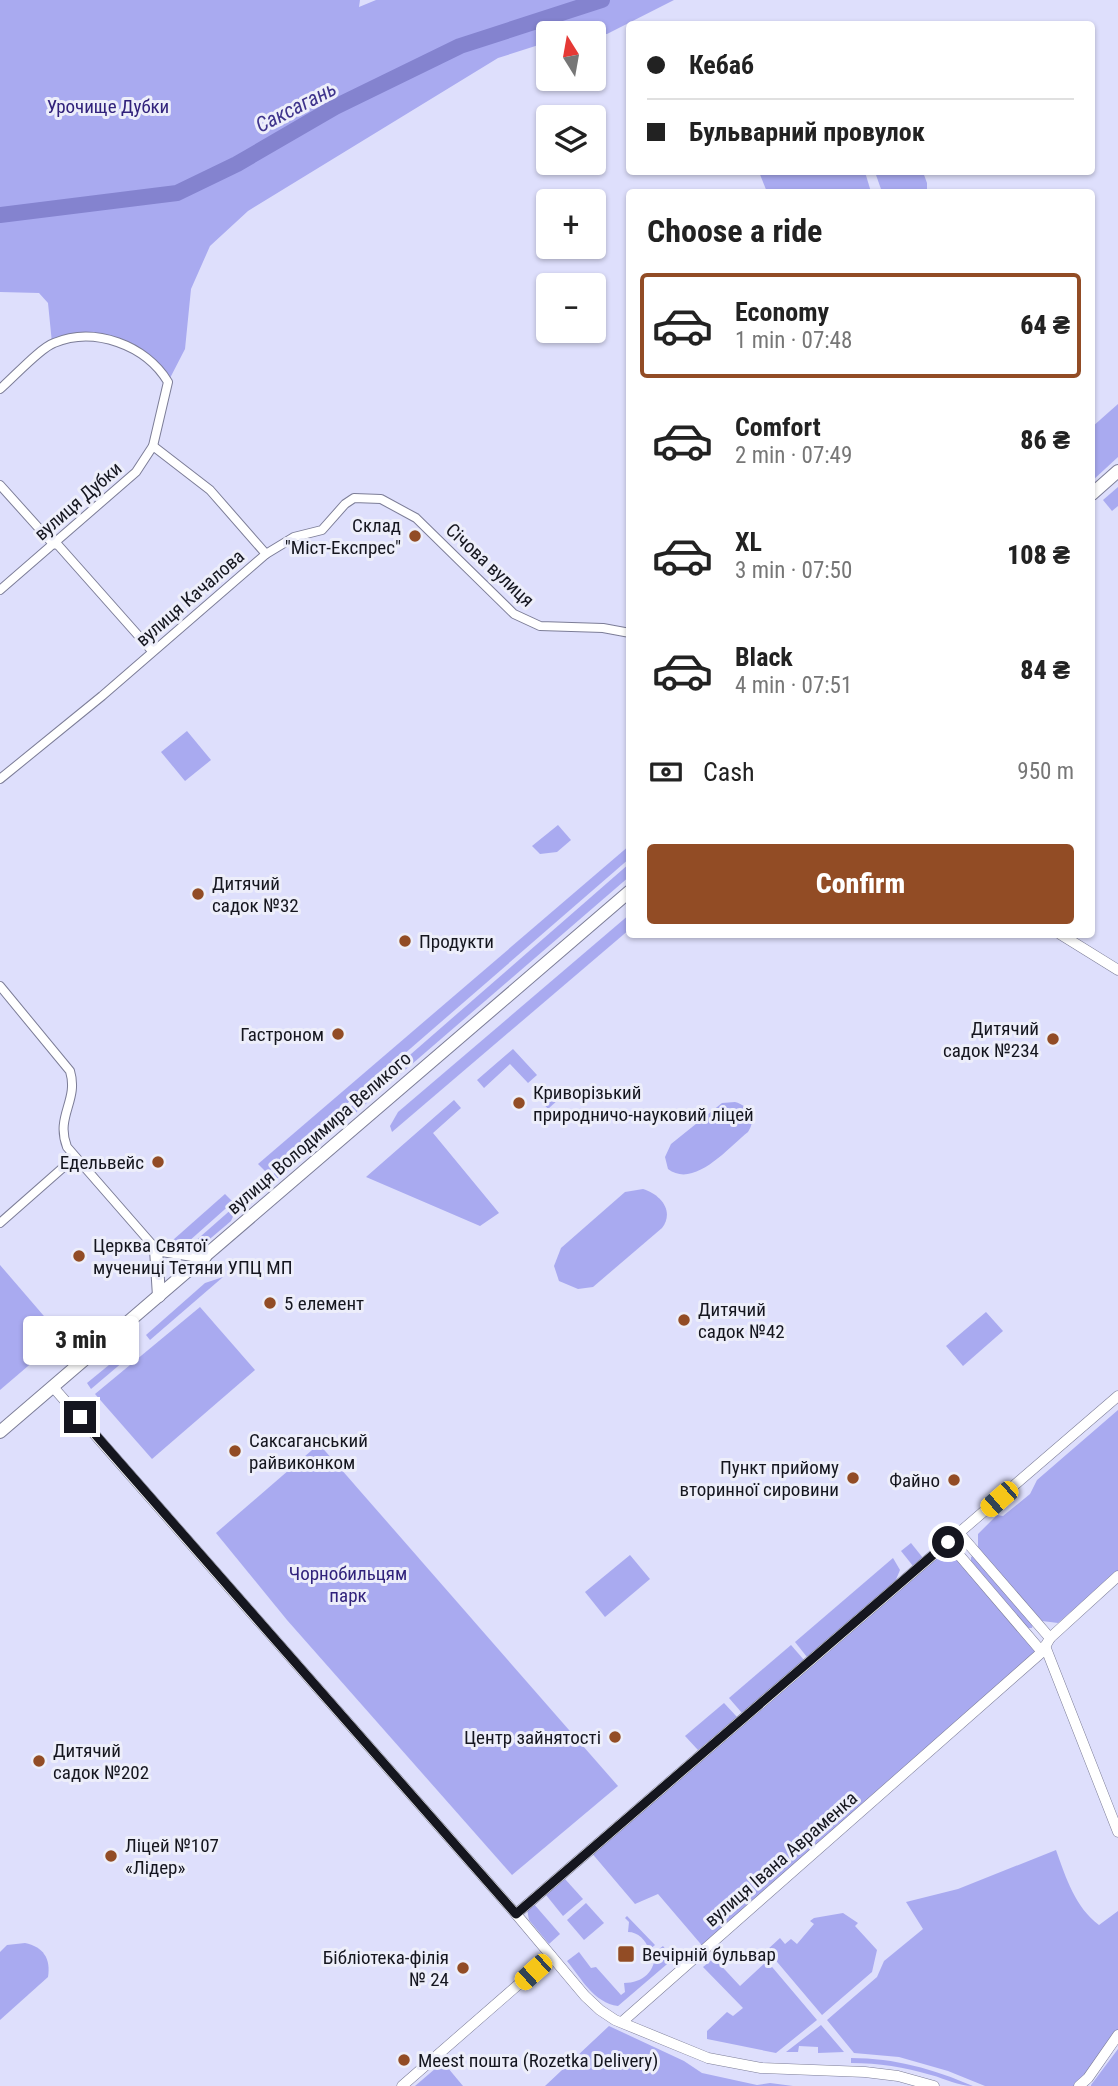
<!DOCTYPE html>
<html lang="en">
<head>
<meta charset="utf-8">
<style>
	:root { --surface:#fff; --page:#f2f2f2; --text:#222; --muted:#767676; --line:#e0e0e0; --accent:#924c25 }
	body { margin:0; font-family:"Roboto Condensed",sans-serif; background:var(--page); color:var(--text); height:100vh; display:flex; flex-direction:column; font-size:26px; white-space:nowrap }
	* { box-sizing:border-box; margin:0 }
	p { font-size:23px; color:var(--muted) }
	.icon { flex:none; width:38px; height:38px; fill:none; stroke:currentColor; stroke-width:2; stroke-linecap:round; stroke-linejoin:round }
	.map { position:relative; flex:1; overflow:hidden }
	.sheet { position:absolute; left:626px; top:189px; width:469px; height:749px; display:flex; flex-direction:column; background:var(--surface); border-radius:7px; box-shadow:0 2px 5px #0004 }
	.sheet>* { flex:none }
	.guide { position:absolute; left:626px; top:21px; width:469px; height:154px; border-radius:7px; box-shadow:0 2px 5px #0004; display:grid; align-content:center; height:154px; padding:0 21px; background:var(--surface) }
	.needle { width:46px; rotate:349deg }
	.buttons { position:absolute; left:536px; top:21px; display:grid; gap:14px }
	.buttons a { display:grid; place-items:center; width:70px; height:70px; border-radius:7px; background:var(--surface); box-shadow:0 2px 5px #0004; font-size:35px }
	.end { position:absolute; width:32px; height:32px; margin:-16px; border:9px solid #15161f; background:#fff; box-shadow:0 0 0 4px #fff }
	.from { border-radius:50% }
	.bubble { position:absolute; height:49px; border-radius:7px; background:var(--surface); box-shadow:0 2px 5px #0004; font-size:23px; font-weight:800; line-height:49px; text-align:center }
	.car { position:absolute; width:21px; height:42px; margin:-21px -10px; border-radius:9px; box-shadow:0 0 5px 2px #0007; background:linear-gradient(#f5c518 24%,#345 0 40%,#f5c518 0 76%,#345 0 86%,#f5c518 0) }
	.guide b { display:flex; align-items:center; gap:24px; height:66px; font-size:26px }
	.guide b+b { border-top:2px solid var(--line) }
	.guide i { width:18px; height:18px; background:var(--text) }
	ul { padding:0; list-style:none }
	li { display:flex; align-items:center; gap:21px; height:105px; margin:0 14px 10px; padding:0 7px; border:4px solid transparent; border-radius:7px }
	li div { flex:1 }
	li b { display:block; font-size:26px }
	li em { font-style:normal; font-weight:800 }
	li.selected { border-color:var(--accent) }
	li>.icon { width:63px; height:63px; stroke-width:1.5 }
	h2 { padding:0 21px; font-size:32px; line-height:84px }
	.pay { display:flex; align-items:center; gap:18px; height:77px; padding:0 21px; font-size:26px }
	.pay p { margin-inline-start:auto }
	.button { display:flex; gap:14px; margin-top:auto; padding:14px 21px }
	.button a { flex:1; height:80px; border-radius:7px; background:var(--accent); color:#fff; font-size:28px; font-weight:800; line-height:80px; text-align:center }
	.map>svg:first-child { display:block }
	.green { fill:#a9aaf0 }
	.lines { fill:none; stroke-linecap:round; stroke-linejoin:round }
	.river { stroke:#8483cf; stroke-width:16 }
	.minor-casing { stroke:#7c7d97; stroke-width:10 }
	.tertiary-casing { stroke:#7c7d97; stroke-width:11 }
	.primary-casing { stroke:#7c7d97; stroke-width:14 }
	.minor { stroke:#fff; stroke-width:8 }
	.tertiary { stroke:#fff; stroke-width:10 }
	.primary { stroke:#fff; stroke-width:12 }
	.route { stroke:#15161f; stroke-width:9 }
	.poi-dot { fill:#924c25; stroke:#edeefa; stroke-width:2.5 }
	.labels { text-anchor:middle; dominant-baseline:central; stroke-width:6; stroke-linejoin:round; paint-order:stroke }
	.park-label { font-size:19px; fill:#31227b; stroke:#edeefa }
	.street-label { font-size:19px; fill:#15161f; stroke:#edeefa }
	.poi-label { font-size:19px; fill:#15161f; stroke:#edeefa; text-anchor:start }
	.water-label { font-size:21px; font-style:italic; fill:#3e338c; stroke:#edeefa }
</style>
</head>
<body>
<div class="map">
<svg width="1118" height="2086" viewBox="0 0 1118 2086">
	<rect width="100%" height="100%" fill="#dedffc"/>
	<g class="green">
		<polygon points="0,0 360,0 359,7 376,0 674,0 607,34 548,33 548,42 498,58 248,211 210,246 191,289 185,349 168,382 149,360 107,339 52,343 48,303 39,293 0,292"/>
		<polygon points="759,172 865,172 871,192 767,192"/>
		<polygon points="875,172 923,172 927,183 927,192 882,192"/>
		<polygon points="1118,404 1118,457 1092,481 1092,427"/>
		<polygon points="1118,487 1118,506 1112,511 1103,500"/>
		<polygon points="187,731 211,760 185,781 161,752"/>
		<polygon points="558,825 571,840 557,852 540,854 532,846"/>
		<polygon points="630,845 630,858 267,1173 258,1164"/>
		<polygon points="630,863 630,876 281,1177 272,1180 270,1177"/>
		<polygon points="630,914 630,929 392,1132 390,1126 398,1112"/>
		<polygon points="513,1049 537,1075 528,1083 510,1064 484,1088 477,1080"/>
		<polygon points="548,1086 559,1099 548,1109 537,1096"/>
		<polygon points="454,1100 461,1108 433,1133 499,1213 480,1226 366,1177"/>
		<path d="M735,1102C750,1106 757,1119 748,1132C728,1148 694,1189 668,1169L665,1157L671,1144L722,1103Z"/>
		<path d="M643,1189C660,1194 675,1211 662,1228L593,1287L578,1289L559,1281L554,1266L561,1248L625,1192Z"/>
		<polygon points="225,1194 233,1202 179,1250 172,1247 173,1240"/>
		<polygon points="234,1207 236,1210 231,1221 198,1249 184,1251"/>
		<polygon points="0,1265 62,1337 0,1390"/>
		<polygon points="223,1277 150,1340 146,1335 205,1283"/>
		<polygon points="200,1307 255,1370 152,1459 95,1394"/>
		<polygon points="986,1312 1003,1331 963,1366 946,1346"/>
		<polygon points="126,1351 130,1356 91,1389 87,1383"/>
		<polygon points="1118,1410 1118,1571 1058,1623 1042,1621 982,1554 978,1547 978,1534 997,1515 1003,1516 1030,1494 1037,1480"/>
		<polygon points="319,1444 618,1786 512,1875 287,1620 216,1533"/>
		<polygon points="948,1542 1042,1652 705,1949 658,1894 635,1904 590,1851"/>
		<polygon points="911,1543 923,1558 913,1566 901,1551"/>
		<polygon points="630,1555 650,1579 605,1617 585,1592"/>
		<polygon points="973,1556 1033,1624 1032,1628 1028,1628 971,1561 971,1557"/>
		<polygon points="893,1558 900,1570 895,1582 807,1657 795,1642"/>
		<polygon points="791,1645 804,1660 742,1713 729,1698"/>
		<polygon points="724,1703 737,1717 698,1750 685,1736"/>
		<path d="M1056,1850C1066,1878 1075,1907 1099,1925L1118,1911V2030L1106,2050L1076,2086H985L948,2071L899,2057L854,2053L827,2020L877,1977L884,1961L923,1929L906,1902L958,1889Z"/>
		<polygon points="565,1879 583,1899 563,1916 546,1895"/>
		<polygon points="533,1903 560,1934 549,1944 529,1920 527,1909"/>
		<polygon points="586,1903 604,1923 584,1940 567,1920"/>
		<polygon points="843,1913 858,1923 855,1926 877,1950 872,1972 822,2015 767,1950 780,1938 785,1944 791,1939 797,1944 814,1924 810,1921 814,1918"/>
		<path d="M627,1916L655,1945L649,1950C646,1940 638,1932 628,1932L629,1922L625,1918Z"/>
		<path d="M25,1943C43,1947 51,1958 48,1977L0,2020V1952L7,1945Z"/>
		<path d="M663,1946L673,1959L618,2006C594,2003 581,1978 567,1961L579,1952L591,1968L596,1967L621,1995L625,1992L624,1983C643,1983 656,1971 655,1952Z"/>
		<polygon points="714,1958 740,1986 767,1961 817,2020 776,2053 707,2039 707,2031 727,2012 733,2016 743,2008 703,1967"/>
		<polygon points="821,2025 844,2052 818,2053 818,2047 799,2046 798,2052 786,2052"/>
		<polygon points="609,2026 684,2061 702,2073 757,2085 770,2083 793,2086 545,2086"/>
		<polygon points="1118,2049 1118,2086 1091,2086 1091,2085"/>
		<path d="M851,2058C895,2058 933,2069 973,2086C958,2086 946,2079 931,2075C904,2067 879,2063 851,2063Z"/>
		<polygon points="443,2062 463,2086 415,2086"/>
	</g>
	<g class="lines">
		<polyline class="river" points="0,215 177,193 237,164 335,107 460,46 602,0"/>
		<defs>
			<g id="minor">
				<path d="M0,389C13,378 40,348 54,343C94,326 146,345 168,382L153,446L136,472L0,590"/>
				<polyline points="153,446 210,490 266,554"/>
				<polyline points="0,485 53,544 58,545 152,651"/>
				<polyline points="0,779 102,696 266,554 294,537 322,530 345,504 354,498 381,499 416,518 514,614 540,626 603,628 630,633"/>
				<path d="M0,986L70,1071C79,1101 55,1116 67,1147L156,1249"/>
				<polyline points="0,1223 75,1157"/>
			</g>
			<g id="tertiary">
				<polyline points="1060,934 1118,970"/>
				<polyline points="53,1387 516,1914 585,1996 600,2010 615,2020 708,2058 761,2068 865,2072 898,2076 934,2086"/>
				<polyline points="959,1533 1050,1638"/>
				<polyline points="948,1542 1042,1652"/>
				<polyline points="1045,1646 1118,1832"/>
				<polyline points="516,1914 1118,1396"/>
				<polyline points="622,2022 1042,1652 1050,1638 1118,1576"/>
				<polyline points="402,2086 551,1956"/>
				<polyline points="1079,2086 1088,2078 1118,2035"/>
			</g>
			<g id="primary">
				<polyline points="1092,494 1118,471"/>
				<polyline points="159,1296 156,1249 205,1257"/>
				<polyline points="0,1432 630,891"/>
			</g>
		</defs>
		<use href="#minor" class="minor-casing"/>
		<use href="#tertiary" class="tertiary-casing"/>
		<use href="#primary" class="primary-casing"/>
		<use href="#minor" class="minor"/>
		<use href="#tertiary" class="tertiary"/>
		<use href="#primary" class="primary"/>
	</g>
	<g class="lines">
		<polyline class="route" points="80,1417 516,1914 948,1542"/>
	</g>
	<g class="poi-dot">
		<circle cx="415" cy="536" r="7"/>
		<circle cx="198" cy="894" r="7"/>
		<circle cx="405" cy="941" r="7"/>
		<circle cx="338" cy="1034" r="7"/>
		<circle cx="1053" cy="1039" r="7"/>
		<circle cx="519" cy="1103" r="7"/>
		<circle cx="158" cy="1162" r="7"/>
		<circle cx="79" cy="1256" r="7"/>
		<circle cx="270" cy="1303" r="7"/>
		<circle cx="684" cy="1320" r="7"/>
		<circle cx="235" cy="1451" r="7"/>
		<circle cx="853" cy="1478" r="7"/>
		<circle cx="954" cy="1480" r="7"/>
		<circle cx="615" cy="1737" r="7"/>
		<circle cx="39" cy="1761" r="7"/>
		<circle cx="111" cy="1856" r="7"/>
		<rect x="617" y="1945" width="18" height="18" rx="3.5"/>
		<circle cx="463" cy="1968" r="7"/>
		<circle cx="404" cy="2060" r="7"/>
	</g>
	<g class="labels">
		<g class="park-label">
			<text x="108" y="106">Урочище Дубки</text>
			<text x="348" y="1573">Чорнобильцям<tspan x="348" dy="22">парк</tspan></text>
		</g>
		<g class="street-label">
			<text transform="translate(78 501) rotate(-41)">вулиця Дубки</text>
			<text transform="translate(490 565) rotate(43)">Січова вулиця</text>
			<text transform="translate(190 598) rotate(-41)">вулиця Качалова</text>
			<text transform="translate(319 1133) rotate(-41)">вулиця Володимира Великого</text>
			<text transform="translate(781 1859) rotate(-41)">вулиця Івана Авраменка</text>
		</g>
		<g class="poi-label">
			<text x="401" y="525" text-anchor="end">Склад<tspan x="401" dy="22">"Міст-Експрес"</tspan></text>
			<text x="212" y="883">Дитячий<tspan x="212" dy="22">садок №32</tspan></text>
			<text x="419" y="941">Продукти</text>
			<text x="1039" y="1028" text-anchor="end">Дитячий<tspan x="1039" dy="22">садок №234</tspan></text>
			<text x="324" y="1034" text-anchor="end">Гастроном</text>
			<text x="533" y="1092">Криворізький<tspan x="533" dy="22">природничо-науковий ліцей</tspan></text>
			<text x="144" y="1162" text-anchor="end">Едельвейс</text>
			<text x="93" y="1245">Церква Святої<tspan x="93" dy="22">мучениці Тетяни УПЦ МП</tspan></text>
			<text x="284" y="1303">5 елемент</text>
			<text x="698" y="1309">Дитячий<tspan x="698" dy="22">садок №42</tspan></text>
			<text x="249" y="1440">Саксаганський<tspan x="249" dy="22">райвиконком</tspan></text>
			<text x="839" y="1467" text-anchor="end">Пункт прийому<tspan x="839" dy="22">вторинної сировини</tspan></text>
			<text x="940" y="1480" text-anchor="end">Файно</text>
			<text x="601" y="1737" text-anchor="end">Центр зайнятості</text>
			<text x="53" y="1750">Дитячий<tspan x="53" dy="22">садок №202</tspan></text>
			<text x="125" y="1845">Ліцей №107<tspan x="125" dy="22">«Лідер»</tspan></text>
			<text x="642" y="1954">Вечірній бульвар</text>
			<text x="449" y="1957" text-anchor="end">Бібліотека-філія<tspan x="449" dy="22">№ 24</tspan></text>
			<text x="418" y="2060">Meest пошта (Rozetka Delivery)</text>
		</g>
		<g class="water-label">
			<text transform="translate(296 107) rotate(-27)">Саксагань</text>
		</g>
	</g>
</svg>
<div class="buttons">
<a><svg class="needle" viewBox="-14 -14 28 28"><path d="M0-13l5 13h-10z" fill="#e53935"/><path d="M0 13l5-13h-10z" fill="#767676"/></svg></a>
<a><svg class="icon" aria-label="layers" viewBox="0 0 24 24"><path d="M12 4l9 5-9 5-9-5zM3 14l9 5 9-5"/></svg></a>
<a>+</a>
<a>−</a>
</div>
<i class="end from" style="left:948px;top:1542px"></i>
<i class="end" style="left:80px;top:1417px"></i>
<div class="bubble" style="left:23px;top:1316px;width:116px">3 min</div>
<i class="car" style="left:999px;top:1499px;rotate:229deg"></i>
<i class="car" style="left:533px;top:1972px;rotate:228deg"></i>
<div class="guide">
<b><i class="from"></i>Кебаб</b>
<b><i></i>Бульварний провулок</b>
</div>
<section class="sheet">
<h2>Choose a ride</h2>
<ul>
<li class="selected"><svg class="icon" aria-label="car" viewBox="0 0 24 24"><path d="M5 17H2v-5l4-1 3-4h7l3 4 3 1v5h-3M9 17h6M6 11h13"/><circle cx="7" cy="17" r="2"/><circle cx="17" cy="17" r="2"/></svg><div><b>Economy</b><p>1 min · 07:48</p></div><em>64 ₴</em></li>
<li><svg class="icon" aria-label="car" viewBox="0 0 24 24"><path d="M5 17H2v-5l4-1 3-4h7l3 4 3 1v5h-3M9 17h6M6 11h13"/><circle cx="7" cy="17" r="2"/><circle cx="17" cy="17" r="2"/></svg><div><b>Comfort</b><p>2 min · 07:49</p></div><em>86 ₴</em></li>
<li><svg class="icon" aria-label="car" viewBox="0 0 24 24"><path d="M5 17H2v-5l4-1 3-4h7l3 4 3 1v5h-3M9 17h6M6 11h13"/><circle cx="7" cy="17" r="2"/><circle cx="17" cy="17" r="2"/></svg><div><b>XL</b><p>3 min · 07:50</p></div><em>108 ₴</em></li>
<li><svg class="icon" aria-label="car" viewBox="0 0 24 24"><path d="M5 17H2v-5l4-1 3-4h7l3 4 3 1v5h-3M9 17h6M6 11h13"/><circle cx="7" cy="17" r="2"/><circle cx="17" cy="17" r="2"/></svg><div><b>Black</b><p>4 min · 07:51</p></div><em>84 ₴</em></li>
</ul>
<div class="pay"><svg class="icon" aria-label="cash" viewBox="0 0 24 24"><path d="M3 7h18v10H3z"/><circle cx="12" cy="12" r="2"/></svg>Cash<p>950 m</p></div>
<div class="button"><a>Confirm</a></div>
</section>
</div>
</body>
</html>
